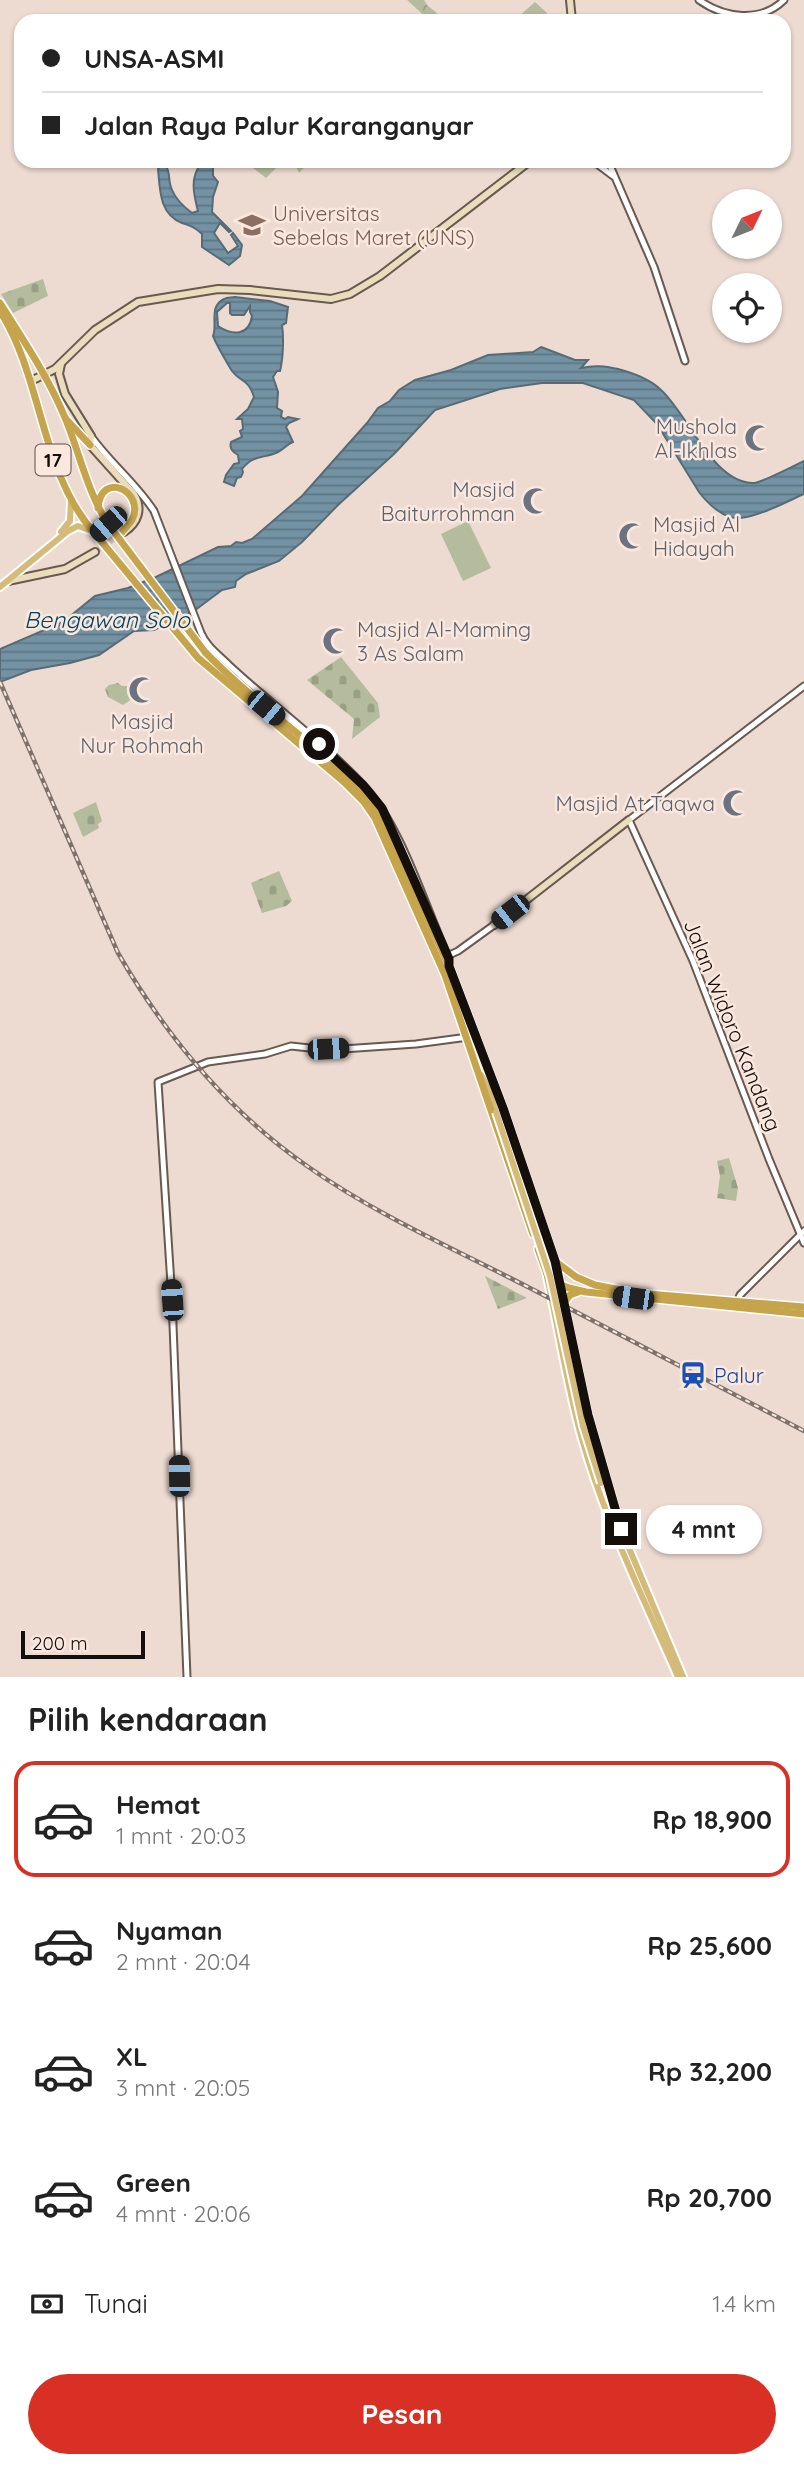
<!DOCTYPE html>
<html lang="id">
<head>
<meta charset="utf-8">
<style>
	:root { --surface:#fff; --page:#f2f2f2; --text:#222; --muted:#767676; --line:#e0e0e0; --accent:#d93025 }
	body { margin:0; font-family:Quicksand,sans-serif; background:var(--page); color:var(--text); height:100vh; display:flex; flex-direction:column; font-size:26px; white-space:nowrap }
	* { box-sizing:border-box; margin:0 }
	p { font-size:23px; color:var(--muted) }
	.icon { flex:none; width:38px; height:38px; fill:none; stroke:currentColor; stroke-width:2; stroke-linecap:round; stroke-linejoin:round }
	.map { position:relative; height:1677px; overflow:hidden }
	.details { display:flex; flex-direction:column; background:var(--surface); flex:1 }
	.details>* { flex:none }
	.banner { position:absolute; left:14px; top:14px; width:777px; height:154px; border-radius:21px; box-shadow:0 2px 5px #0004; display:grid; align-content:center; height:154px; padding:0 28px; background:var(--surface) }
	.needle { width:46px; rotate:47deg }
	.fabs { position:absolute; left:712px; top:189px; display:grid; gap:14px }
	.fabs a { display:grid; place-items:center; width:70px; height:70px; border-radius:50%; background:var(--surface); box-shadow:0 2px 5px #0004; font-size:35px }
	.scale { position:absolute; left:21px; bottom:18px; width:124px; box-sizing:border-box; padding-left:7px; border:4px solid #150f0c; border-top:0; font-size:19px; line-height:24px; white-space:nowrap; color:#150f0c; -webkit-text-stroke:5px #fae8de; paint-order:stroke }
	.end { position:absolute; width:32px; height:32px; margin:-16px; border:9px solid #150f0c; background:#fff; box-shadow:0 0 0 4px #fff }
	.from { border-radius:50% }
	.bubble { position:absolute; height:49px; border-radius:24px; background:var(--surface); box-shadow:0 2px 5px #0004; font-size:23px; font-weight:700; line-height:49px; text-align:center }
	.car { position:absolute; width:21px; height:42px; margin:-21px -10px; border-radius:9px; box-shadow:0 0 5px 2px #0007; background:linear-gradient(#222 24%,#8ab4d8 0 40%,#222 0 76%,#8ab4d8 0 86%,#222 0) }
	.banner b { display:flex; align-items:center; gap:24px; height:66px; font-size:26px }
	.banner b+b { border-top:2px solid var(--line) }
	.banner i { width:18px; height:18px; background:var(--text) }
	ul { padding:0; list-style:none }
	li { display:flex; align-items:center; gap:21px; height:116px; margin:0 14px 10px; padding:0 14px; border:4px solid transparent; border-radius:21px }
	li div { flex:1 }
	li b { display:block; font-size:26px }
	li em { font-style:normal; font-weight:700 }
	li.current { border-color:var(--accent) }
	li>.icon { width:63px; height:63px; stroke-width:1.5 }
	h2 { padding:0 28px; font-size:32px; line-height:84px }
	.pay { display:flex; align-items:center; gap:18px; height:77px; padding:0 28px; font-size:26px }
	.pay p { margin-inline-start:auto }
	.primary-button { display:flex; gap:14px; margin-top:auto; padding:14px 28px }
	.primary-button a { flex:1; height:80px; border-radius:42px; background:var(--accent); color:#fff; font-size:28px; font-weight:700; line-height:80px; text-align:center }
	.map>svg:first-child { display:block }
	.grass { fill:#b4bc9d }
	.forest { fill:url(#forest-crowns) }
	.cemetery { fill:url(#cemetery-stones) }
	.water { fill:url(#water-rules); stroke:#576b76; stroke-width:2; fill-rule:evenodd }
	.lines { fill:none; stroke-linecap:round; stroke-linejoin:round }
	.secondary-tunnel { stroke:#cdbcb3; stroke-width:6; stroke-dasharray:6 3; stroke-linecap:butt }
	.tertiary-casing { stroke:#685951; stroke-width:9 }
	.secondary-casing { stroke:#685951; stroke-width:10 }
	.primary-casing { stroke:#fff; stroke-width:10 }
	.trunk-casing { stroke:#fff; stroke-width:10 }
	.tertiary { stroke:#fff; stroke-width:5 }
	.secondary { stroke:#e9ddbc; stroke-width:6 }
	.primary { stroke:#d4bb79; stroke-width:6 }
	.trunk { stroke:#c6a44c; stroke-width:7 }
	.rail-casing { stroke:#7d716b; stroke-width:4.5 }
	.rail { stroke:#fae8de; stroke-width:2; stroke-dasharray:5; stroke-linecap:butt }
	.primary-bridge-casing { stroke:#fff; stroke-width:10; stroke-linecap:butt }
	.trunk-bridge-casing { stroke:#fff; stroke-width:10; stroke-linecap:butt }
	.primary-bridge { stroke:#d4bb79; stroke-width:6 }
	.trunk-bridge { stroke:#c6a44c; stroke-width:7 }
	.route { stroke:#150f0c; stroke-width:9 }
	.labels { text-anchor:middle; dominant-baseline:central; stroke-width:5; stroke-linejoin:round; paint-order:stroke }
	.shield { fill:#fae8de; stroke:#5a504b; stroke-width:2 }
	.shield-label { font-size:19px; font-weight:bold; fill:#150f0c }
	.education-label { font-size:21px; fill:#785e54; stroke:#fae8de; text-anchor:start }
	.worship-label { font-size:21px; fill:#5b616d; stroke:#fae8de; text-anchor:end }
	.street-label { font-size:21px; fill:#150f0c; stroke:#fae8de }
	.transit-label { font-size:21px; fill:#164399; stroke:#fae8de; text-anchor:start }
	.water-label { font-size:23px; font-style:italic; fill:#024660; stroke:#fae8de }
</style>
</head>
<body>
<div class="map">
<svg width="804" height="1677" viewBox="0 0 804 1677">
	<defs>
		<pattern id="forest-crowns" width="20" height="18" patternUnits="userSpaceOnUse" patternTransform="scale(1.75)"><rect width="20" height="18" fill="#b4bc9d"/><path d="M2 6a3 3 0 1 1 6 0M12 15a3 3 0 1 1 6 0" fill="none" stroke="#9aa086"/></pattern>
		<pattern id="cemetery-stones" width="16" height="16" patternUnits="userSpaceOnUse" patternTransform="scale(1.75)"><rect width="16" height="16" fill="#b4bc9d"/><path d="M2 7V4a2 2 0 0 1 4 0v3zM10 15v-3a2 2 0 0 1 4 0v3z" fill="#9aa086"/></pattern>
		<pattern id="water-rules" width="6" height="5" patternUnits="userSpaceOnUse" patternTransform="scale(1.75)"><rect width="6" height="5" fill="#7393a4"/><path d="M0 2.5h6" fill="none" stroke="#5d7684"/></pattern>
	</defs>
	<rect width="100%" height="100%" fill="#eddbd1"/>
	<g class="grass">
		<polygon points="535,2 547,13 546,20 518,21 518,17"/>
		<polygon points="468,521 491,568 463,581 441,534"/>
	</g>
	<g class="forest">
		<polygon points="407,0 424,0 428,6 447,21 430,21"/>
		<polygon points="258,161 310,161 299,173 294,162 277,167 266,178 253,168"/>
	</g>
	<g class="cemetery">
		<polygon points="43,279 48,296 13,313 1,294"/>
		<polygon points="341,657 378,703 380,717 352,739 354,719 307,680"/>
		<polygon points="118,683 122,686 129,686 132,699 123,705 108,697 105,689 109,685"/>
		<polygon points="96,802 102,821 98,824 99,828 83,837 73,813"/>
		<polygon points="279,871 292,901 286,906 262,913 251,883"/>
		<polygon points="729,1158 738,1188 736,1201 717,1198 720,1176 717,1161"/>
		<polygon points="485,1276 527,1298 498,1309"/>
	</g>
	<g class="water">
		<path d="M163,163C172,171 167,180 172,190C176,200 184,207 192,213L198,211C194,196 189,176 202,163L206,165L213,163V176L218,182L213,197L212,212L231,231L229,232L220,223L214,233L228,253L238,246L231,235L233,233L242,245L240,256L229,265L202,247V234C195,227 191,226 182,223C159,214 160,189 158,169Z"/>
		<path d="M235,297L270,301L288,307L286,323L282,325C284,338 283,359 280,371H277L273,377L278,392L277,408L282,411L281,417L285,419L288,417L298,419L289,423L286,427L293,442C287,444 284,449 278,452C263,459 254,454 242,469L243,472L241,477L237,478L234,486L224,482L226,475L234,464L239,463L238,455C233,452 229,449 231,442L242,437L240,431L243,429L242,419H237L248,409L254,397C248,378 240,382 232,371C225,359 218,348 213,336C218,324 208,307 224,299C227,297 232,298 235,297ZM227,303H230V313L232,315H244L250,306V312L252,316C249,336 233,336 218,326L217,312Z"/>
		<path d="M541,347L575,360H588L581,368C595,365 604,366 618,369C633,373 650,379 661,390C688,414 713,484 754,483C763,482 794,466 804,461V494C786,502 760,516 740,518C725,520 708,504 699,492L657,424L634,400L583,383H542L500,389L435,410L395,453L338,505L302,542L279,561L246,574L236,581L235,587L222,590L194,611L154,630L134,631L99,655L70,663L31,670L0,682V649L63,622L95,596L128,588L156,577L218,547L231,546L236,542L242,543L252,539L302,496L367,423L378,408L390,401L399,390L415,380L451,370L488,355L533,352Z"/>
	</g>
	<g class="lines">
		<polyline class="secondary-tunnel" points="95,552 119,535"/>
		<defs>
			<g id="tertiary">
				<path d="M699,0C724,18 761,23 784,0"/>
				<polyline points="593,161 613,176"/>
				<polyline points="608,161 654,267 685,361"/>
				<path d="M91,436C110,463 136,483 154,511L201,633C207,647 218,654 229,665C273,706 323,742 365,787C400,825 423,900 445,950"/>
				<polyline points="804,686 629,820 693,961 769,1159 804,1243"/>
				<polyline points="445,957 458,951 494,925"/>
				<polyline points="738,1300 740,1295 804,1231"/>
				<polyline points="187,1677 172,1300 158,1082 208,1062 265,1054 291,1046 328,1050 416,1044 468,1037"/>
			</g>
			<g id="secondary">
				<polyline points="570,0 572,21"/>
				<path d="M61,364L59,374L65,394L91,436L90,445L134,494C143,509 138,523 124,532"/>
				<polyline points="31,381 55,369 95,330 138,302 218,289 250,290 331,299 350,294 380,276 530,161"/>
				<polyline points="8,581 65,569 95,552"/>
				<polyline points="494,925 629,820"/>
			</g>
			<g id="primary">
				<polyline points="61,532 70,521 71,500"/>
				<polyline points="0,587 68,531 78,526 92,531"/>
				<polyline points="481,1075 488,1088 496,1112"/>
				<path d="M547,1277C559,1331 567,1386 582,1439C605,1521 644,1599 678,1677"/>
				<polyline points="560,1285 588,1415 621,1529 683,1677"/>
			</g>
			<g id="trunk">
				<path d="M0,303C24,341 49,378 66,420C80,455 88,493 108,524L96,535C39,471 44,381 0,311"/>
				<polyline points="66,419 90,445"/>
				<path d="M98,508C101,469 146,492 132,520C129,524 125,529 121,533"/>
				<path d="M205,652C235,683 269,710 303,738C331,762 359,785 380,815L449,966L503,1108L555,1261L576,1277L595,1285L636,1293L804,1307"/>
				<polyline points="198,658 344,782 364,802 375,818 445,975 533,1234"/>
				<polyline points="538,1249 549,1280 569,1288 586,1292 804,1314"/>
				<polyline points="556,1261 560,1285"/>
				<polyline points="564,1303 570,1295 578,1292"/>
			</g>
		</defs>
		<use href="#tertiary" class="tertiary-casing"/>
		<use href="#secondary" class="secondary-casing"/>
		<use href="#primary" class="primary-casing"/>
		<use href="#trunk" class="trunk-casing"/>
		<use href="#tertiary" class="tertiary"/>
		<use href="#secondary" class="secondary"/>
		<use href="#primary" class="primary"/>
		<use href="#trunk" class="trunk"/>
		<defs>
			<path id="rail" d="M0,682L118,953C166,1036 228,1111 307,1166C375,1214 452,1248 526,1286C619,1334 711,1382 804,1431"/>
		</defs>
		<use href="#rail" class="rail-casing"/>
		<use href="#rail" class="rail"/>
		<defs>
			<polyline id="primary-bridge" points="496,1112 550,1276 583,1426 601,1483"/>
			<g id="trunk-bridge">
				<polyline points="108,524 205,652"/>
				<polyline points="96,535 198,658"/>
			</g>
		</defs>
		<use href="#primary-bridge" class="primary-bridge-casing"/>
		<use href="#trunk-bridge" class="trunk-bridge-casing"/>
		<use href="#primary-bridge" class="primary-bridge"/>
		<use href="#trunk-bridge" class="trunk-bridge"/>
	</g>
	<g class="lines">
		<polyline class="route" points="319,744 363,785 382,808 449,959 449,966 503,1108 555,1261 588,1415 621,1529"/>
	</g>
	<defs>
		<symbol id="university-bare" viewBox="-9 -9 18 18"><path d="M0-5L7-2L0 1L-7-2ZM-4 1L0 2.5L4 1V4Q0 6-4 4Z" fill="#8d6e63" stroke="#fae8de" stroke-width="2.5" paint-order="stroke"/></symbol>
		<symbol id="mosque-bare" viewBox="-9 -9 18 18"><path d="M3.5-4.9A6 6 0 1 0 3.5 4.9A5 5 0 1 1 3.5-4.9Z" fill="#6b7280" stroke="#fae8de" stroke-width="2.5" paint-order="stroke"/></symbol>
		<symbol id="station-bare" viewBox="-9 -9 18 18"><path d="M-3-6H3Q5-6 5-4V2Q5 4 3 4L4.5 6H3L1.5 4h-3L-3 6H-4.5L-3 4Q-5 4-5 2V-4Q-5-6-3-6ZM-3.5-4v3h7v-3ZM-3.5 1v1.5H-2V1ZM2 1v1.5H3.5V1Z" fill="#1a4fb4" stroke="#fae8de" stroke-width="2.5" paint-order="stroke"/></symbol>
	</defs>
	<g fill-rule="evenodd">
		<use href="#university-bare" x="233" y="206" width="38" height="38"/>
		<use href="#mosque-bare" x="739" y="419" width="38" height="38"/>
		<use href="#mosque-bare" x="517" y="482" width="38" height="38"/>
		<use href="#mosque-bare" x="613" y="517" width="38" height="38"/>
		<use href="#mosque-bare" x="317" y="622" width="38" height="38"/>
		<use href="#mosque-bare" x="123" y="671" width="38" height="38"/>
		<use href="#mosque-bare" x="717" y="784" width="38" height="38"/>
		<use href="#station-bare" x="674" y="1356" width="38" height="38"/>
	</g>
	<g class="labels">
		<rect class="shield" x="35.5" y="444.5" width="35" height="31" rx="5"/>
		<g class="shield-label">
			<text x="53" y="460">17</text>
		</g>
		<g class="education-label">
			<text x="273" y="213">Universitas<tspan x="273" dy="24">Sebelas Maret (UNS)</tspan></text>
		</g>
		<g class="worship-label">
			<text x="737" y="426">Mushola<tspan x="737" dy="24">Al-Ikhlas</tspan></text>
			<text x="515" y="489">Masjid<tspan x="515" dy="24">Baiturrohman</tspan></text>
			<text x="653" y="524" text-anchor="start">Masjid Al<tspan x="653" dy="24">Hidayah</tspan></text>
			<text x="357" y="629" text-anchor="start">Masjid Al-Maming<tspan x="357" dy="24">3 As Salam</tspan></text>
			<text x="142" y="721" text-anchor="middle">Masjid<tspan x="142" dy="24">Nur Rohmah</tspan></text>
			<text x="715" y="803">Masjid At Taqwa</text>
		</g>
		<g class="street-label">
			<text transform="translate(733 1025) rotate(68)">Jalan Widoro Kandang</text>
		</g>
		<g class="transit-label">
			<text x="714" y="1375">Palur</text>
		</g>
		<g class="water-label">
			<text x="107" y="619">Bengawan Solo</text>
		</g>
	</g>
</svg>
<div class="fabs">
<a><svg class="needle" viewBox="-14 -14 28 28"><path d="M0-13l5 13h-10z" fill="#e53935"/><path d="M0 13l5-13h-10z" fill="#767676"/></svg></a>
<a><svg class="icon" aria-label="locate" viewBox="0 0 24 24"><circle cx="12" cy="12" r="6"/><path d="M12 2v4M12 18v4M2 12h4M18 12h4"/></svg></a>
</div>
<div class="scale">200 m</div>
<i class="end from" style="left:319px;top:744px"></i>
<i class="end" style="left:621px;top:1529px"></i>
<div class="bubble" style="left:646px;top:1505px;width:116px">4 mnt</div>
<i class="car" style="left:108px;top:524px;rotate:229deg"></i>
<i class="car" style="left:266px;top:708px;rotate:130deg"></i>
<i class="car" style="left:510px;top:912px;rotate:232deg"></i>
<i class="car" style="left:328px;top:1049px;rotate:87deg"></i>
<i class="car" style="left:633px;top:1298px;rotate:278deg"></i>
<i class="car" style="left:172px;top:1300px;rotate:356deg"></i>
<i class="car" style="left:179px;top:1476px;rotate:359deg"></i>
<div class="banner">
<b><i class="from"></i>UNSA-ASMI</b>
<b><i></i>Jalan Raya Palur Karanganyar</b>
</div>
</div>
<section class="details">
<h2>Pilih kendaraan</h2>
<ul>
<li class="current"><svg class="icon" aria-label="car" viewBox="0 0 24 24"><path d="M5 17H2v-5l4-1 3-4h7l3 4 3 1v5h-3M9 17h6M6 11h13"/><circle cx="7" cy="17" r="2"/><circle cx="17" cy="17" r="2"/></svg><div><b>Hemat</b><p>1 mnt · 20:03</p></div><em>Rp 18,900</em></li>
<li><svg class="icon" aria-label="car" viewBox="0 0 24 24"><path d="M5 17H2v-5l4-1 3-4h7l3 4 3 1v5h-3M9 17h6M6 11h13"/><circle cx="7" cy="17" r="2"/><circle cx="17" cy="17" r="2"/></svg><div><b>Nyaman</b><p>2 mnt · 20:04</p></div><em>Rp 25,600</em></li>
<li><svg class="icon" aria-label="car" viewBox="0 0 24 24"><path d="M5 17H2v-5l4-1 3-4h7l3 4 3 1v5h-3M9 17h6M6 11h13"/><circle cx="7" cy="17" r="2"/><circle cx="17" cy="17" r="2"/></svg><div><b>XL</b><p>3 mnt · 20:05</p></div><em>Rp 32,200</em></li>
<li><svg class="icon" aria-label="car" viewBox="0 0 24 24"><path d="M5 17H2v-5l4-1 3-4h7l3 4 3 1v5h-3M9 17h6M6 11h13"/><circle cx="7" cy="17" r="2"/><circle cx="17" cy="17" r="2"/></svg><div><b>Green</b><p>4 mnt · 20:06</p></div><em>Rp 20,700</em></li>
</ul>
<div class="pay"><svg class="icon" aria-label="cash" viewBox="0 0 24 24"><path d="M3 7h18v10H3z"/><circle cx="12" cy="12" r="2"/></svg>Tunai<p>1.4 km</p></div>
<div class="primary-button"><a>Pesan</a></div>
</section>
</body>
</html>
